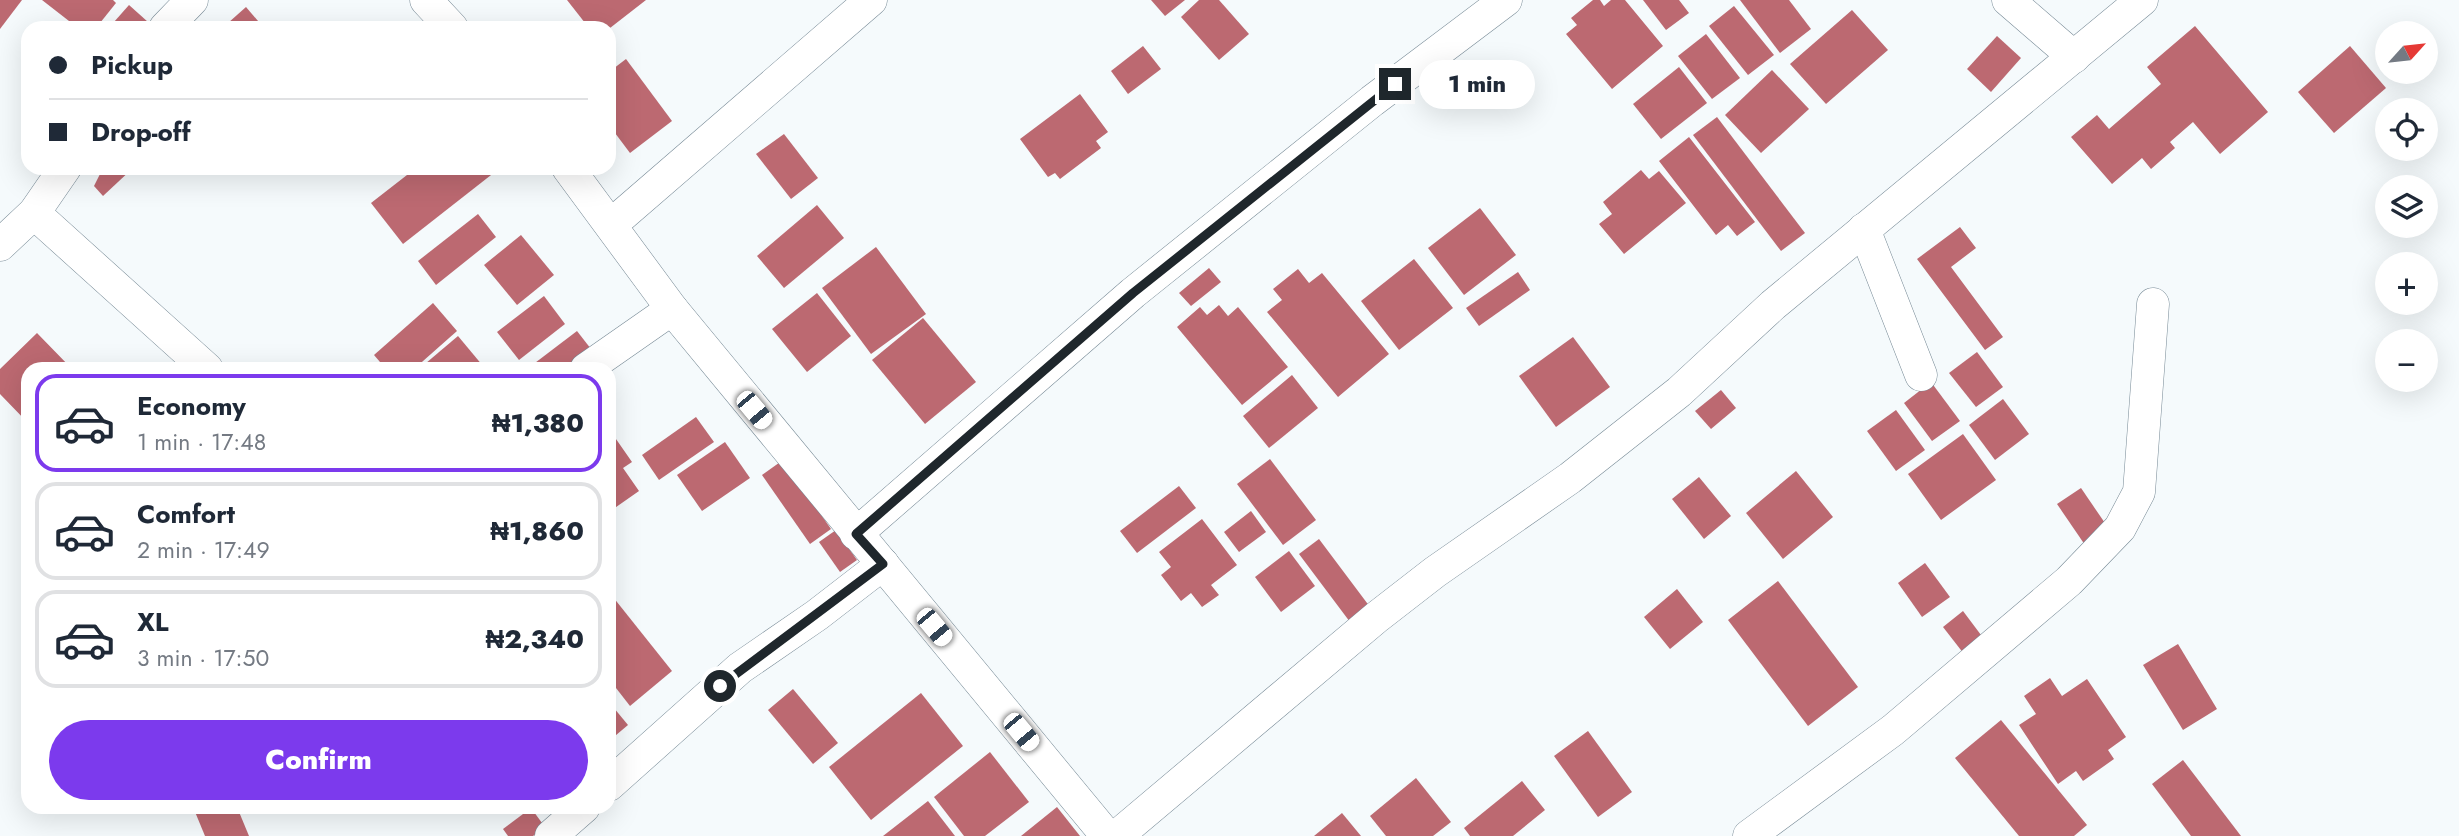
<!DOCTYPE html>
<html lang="en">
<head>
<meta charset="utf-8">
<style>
	:root { --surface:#fff; --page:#f6f6f7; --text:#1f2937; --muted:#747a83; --line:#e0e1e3; --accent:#7c3aed }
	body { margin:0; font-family:Jost,sans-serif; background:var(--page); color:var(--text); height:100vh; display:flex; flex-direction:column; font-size:26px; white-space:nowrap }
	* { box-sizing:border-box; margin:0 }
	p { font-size:23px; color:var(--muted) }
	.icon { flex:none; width:38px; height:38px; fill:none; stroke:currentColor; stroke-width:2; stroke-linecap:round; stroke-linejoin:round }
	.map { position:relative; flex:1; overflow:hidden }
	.panel { position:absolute; left:21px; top:362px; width:595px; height:452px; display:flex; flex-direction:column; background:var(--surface); border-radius:21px; box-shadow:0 7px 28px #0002 }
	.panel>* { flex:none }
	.hud { position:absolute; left:21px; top:21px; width:595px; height:154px; border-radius:21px; box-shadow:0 7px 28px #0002; display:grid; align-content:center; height:154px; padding:0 28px; background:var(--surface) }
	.needle { width:46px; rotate:63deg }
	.controls { position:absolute; left:2375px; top:21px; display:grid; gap:14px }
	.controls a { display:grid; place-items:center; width:63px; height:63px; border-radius:50%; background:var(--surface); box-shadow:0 7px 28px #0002; font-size:35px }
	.end { position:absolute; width:32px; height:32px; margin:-16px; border:9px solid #1f272c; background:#fff; box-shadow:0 0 0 4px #fff }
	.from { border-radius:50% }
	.bubble { position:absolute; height:49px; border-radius:24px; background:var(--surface); box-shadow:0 7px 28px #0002; font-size:23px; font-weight:800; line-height:49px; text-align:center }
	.car { position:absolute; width:21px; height:42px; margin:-21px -10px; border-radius:9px; box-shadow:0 0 5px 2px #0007; background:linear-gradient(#fff 24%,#345 0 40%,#fff 0 76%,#345 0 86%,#fff 0) }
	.hud b { display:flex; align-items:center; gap:24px; height:66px; font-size:26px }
	.hud b+b { border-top:2px solid var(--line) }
	.hud i { width:18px; height:18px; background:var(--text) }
	ul { padding:12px 0 0; list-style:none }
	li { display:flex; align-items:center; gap:21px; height:98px; margin:0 14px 10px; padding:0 14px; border:4px solid var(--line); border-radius:21px }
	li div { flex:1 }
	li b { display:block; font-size:26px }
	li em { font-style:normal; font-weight:800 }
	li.selected { border-color:var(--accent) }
	li>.icon { width:63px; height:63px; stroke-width:1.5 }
	.primary-button { display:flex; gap:14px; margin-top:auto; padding:14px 28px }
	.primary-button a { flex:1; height:80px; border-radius:42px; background:var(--accent); color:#fff; font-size:28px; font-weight:800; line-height:80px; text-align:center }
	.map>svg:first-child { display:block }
	.building { fill:#bc6971 }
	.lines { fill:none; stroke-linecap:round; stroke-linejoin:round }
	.street-casing { stroke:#768995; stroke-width:33 }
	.street { stroke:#fff; stroke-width:32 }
	.route { stroke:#1f272c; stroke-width:9 }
</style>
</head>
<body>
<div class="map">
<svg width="2459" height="836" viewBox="0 0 2459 836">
	<rect width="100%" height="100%" fill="#f5fafc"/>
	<g class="building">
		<polygon points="0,0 22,0 0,29"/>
		<polygon points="42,0 113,0 116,3 96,28 78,28"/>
		<polygon points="567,0 646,0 610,28 589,28"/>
		<polygon points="1151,0 1185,0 1165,16"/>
		<polygon points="1199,0 1219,0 1249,34 1219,60 1181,17"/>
		<polygon points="1593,0 1600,0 1604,6 1611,0 1625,0 1663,46 1612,89 1566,34 1577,25 1571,18"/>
		<polygon points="1643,0 1679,0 1689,13 1666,30"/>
		<polygon points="1740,0 1789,0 1811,29 1780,53"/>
		<polygon points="129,5 148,22 142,28 121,28 114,22"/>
		<polygon points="1734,6 1774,55 1748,75 1709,26"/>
		<polygon points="246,7 264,28 232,28 228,23"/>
		<polygon points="1852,10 1888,50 1826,104 1790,64"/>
		<polygon points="2195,26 2268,112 2220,154 2193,122 2170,142 2175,148 2151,169 2142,158 2112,184 2071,137 2097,115 2109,129 2161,84 2147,67"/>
		<polygon points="1706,34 1740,78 1712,99 1678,56"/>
		<polygon points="1997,36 2021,58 1991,92 1967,69"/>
		<polygon points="1143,46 1161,69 1128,94 1111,71"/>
		<polygon points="2350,46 2386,88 2334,133 2298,92"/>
		<polygon points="626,59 672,121 630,153 609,125 609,72"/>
		<polygon points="1679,67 1707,103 1661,139 1633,104"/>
		<polygon points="1772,70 1809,109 1761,153 1725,115"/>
		<polygon points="1080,94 1108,132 1096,141 1101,148 1060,179 1055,173 1048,177 1020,139"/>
		<polygon points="1717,117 1805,233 1781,251 1693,135"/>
		<polygon points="784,134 818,178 791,199 756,154"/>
		<polygon points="1689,137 1755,222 1737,236 1728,225 1716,235 1659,161"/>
		<polygon points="103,168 133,168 103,196 94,186"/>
		<polygon points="416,168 500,168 403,244 371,203"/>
		<polygon points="1641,170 1649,179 1659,171 1686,203 1624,254 1599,224 1612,214 1603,202"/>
		<polygon points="817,205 844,238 784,288 757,256"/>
		<polygon points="1480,208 1516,255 1464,295 1428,248"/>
		<polygon points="478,214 496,237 436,285 418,261"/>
		<polygon points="1960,227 1976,248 1951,267 2003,337 1985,350 1917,259"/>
		<polygon points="521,235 554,275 517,305 484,265"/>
		<polygon points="876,247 926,314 871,354 822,288"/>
		<polygon points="1414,259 1453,308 1399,350 1361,301"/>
		<polygon points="1209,268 1221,282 1191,306 1179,293"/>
		<polygon points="1298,269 1309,283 1322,273 1389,354 1338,397 1267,312 1282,300 1273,289"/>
		<polygon points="1518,272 1530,290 1479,326 1466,308"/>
		<polygon points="817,293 851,336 807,372 772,329"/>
		<polygon points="544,296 565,324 519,360 497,332"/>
		<polygon points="433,303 457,331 414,369 386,369 374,355"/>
		<polygon points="1219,305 1228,316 1238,307 1288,367 1242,405 1177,327 1200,307 1207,315"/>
		<polygon points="923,318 976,382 925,424 872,360"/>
		<polygon points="577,331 591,349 564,369 527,369"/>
		<polygon points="37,333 72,369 28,369 28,423 0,394 0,369"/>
		<polygon points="458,336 483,366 479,369 419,369"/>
		<polygon points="1573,337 1610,387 1556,427 1519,376"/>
		<polygon points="1977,352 2003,387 1976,407 1949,373"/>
		<polygon points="1292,375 1318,408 1269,448 1243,416"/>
		<polygon points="1931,382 1960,421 1932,441 1904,403"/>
		<polygon points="1721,390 1736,408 1711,429 1695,411"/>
		<polygon points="2003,399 2029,434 1995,460 1969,425"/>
		<polygon points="1896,410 1925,450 1896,471 1867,431"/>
		<polygon points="696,417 714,442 659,480 642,455"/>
		<polygon points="609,429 632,462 623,468 639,491 609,512"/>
		<polygon points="1963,434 1996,480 1941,520 1908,474"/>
		<polygon points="725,442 750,478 702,511 677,475"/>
		<polygon points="1270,459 1316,520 1283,545 1237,484"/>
		<polygon points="783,460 831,529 810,544 762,475"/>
		<polygon points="1796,471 1833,517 1783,559 1746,513"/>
		<polygon points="1699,477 1731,516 1704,539 1672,499"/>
		<polygon points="1179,486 1196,508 1137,553 1120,531"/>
		<polygon points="2081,488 2109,529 2085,545 2057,504"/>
		<polygon points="1251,511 1266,532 1239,552 1224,532"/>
		<polygon points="1202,519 1237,565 1211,585 1219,595 1202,607 1191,593 1181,601 1161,575 1171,567 1159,552"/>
		<polygon points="836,530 857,560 840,572 819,542"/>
		<polygon points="1319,539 1370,607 1350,622 1299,554"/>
		<polygon points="1289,551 1315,586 1281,612 1255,577"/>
		<polygon points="1925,563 1950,597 1922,617 1898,583"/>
		<polygon points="1778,581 1858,687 1808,726 1728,620"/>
		<polygon points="1677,589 1703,622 1670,649 1644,617"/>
		<polygon points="609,592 672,671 630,706 609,679"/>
		<polygon points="1963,611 1984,639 1964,654 1943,627"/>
		<polygon points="2178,644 2217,709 2183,730 2143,665"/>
		<polygon points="2050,678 2062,696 2087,679 2126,737 2108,750 2114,759 2083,781 2076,771 2058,784 2019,725 2036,714 2024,696"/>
		<polygon points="793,689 838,743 813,764 768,710"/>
		<polygon points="921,693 963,746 871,820 829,767"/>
		<polygon points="609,702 628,725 609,741"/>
		<polygon points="2001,720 2087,825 2074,836 2019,836 1955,758"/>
		<polygon points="1588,731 1632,792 1598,817 1554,756"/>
		<polygon points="990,752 1029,802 985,836 964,836 934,797"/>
		<polygon points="2183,760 2241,836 2191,836 2152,784"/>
		<polygon points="1416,778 1451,822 1433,836 1386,836 1370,816"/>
		<polygon points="1522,781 1545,810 1513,836 1470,836 1464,828"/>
		<polygon points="928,801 955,836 883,836"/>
		<polygon points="193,807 237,807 249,836 205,836"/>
		<polygon points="1057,807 1080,836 1021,836"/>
		<polygon points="531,808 545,827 533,836 508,836 503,829"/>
		<polygon points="1342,813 1361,836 1314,836"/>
	</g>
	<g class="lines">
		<defs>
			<g id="street">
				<polyline points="426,0 452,28"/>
				<polyline points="2008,0 2074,57"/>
				<polyline points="165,28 192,0"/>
				<polyline points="568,168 672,309 1107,836"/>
				<polyline points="34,213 207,369"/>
				<polyline points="612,224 871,0"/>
				<polyline points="1864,229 1921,375"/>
				<polyline points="0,245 34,213 65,168"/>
				<polyline points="586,369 672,309"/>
				<polyline points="856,534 1133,293 1372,101 1506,0"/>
				<polyline points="609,785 740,668 817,615 883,564"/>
				<polyline points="551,836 584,807"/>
				<polyline points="1117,836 1377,617 1435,572 1570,478 1679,392 1773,305 2142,0"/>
				<polyline points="1749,836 1893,730 2069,581 2120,528 2139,492 2153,304"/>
			</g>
		</defs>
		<use href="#street" class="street-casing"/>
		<use href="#street" class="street"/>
	</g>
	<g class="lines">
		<polyline class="route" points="720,686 883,564 856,534 1133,293 1395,84"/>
	</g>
</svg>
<div class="controls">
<a><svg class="needle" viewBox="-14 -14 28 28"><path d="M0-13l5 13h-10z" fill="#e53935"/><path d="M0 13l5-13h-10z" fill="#747a83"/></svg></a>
<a><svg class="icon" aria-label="locate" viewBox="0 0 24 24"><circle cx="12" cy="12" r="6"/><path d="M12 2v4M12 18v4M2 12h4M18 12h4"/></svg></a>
<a><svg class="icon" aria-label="layers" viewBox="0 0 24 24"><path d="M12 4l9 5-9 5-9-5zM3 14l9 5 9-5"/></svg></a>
<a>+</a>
<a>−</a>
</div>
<i class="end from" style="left:720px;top:686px"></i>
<i class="end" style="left:1395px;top:84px"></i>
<div class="bubble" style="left:1419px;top:60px;width:116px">1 min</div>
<i class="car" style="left:754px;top:410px;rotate:140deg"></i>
<i class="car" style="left:934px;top:627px;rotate:140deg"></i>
<i class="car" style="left:1021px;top:732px;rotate:140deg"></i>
<div class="hud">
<b><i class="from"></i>Pickup</b>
<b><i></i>Drop-off</b>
</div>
<section class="panel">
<ul>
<li class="selected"><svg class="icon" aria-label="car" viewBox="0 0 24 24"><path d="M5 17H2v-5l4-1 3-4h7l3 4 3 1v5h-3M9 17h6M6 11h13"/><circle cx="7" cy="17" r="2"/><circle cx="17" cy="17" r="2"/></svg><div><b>Economy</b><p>1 min · 17:48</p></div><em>₦1,380</em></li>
<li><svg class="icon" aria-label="car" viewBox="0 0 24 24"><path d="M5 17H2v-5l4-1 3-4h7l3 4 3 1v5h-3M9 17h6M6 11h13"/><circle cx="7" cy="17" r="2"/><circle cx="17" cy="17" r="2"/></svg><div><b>Comfort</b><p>2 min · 17:49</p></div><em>₦1,860</em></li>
<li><svg class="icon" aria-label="car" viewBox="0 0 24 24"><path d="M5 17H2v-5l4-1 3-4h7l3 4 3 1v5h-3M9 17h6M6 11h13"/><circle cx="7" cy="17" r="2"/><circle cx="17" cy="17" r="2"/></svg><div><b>XL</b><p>3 min · 17:50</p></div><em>₦2,340</em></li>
</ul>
<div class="primary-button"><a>Confirm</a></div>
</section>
</div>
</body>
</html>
